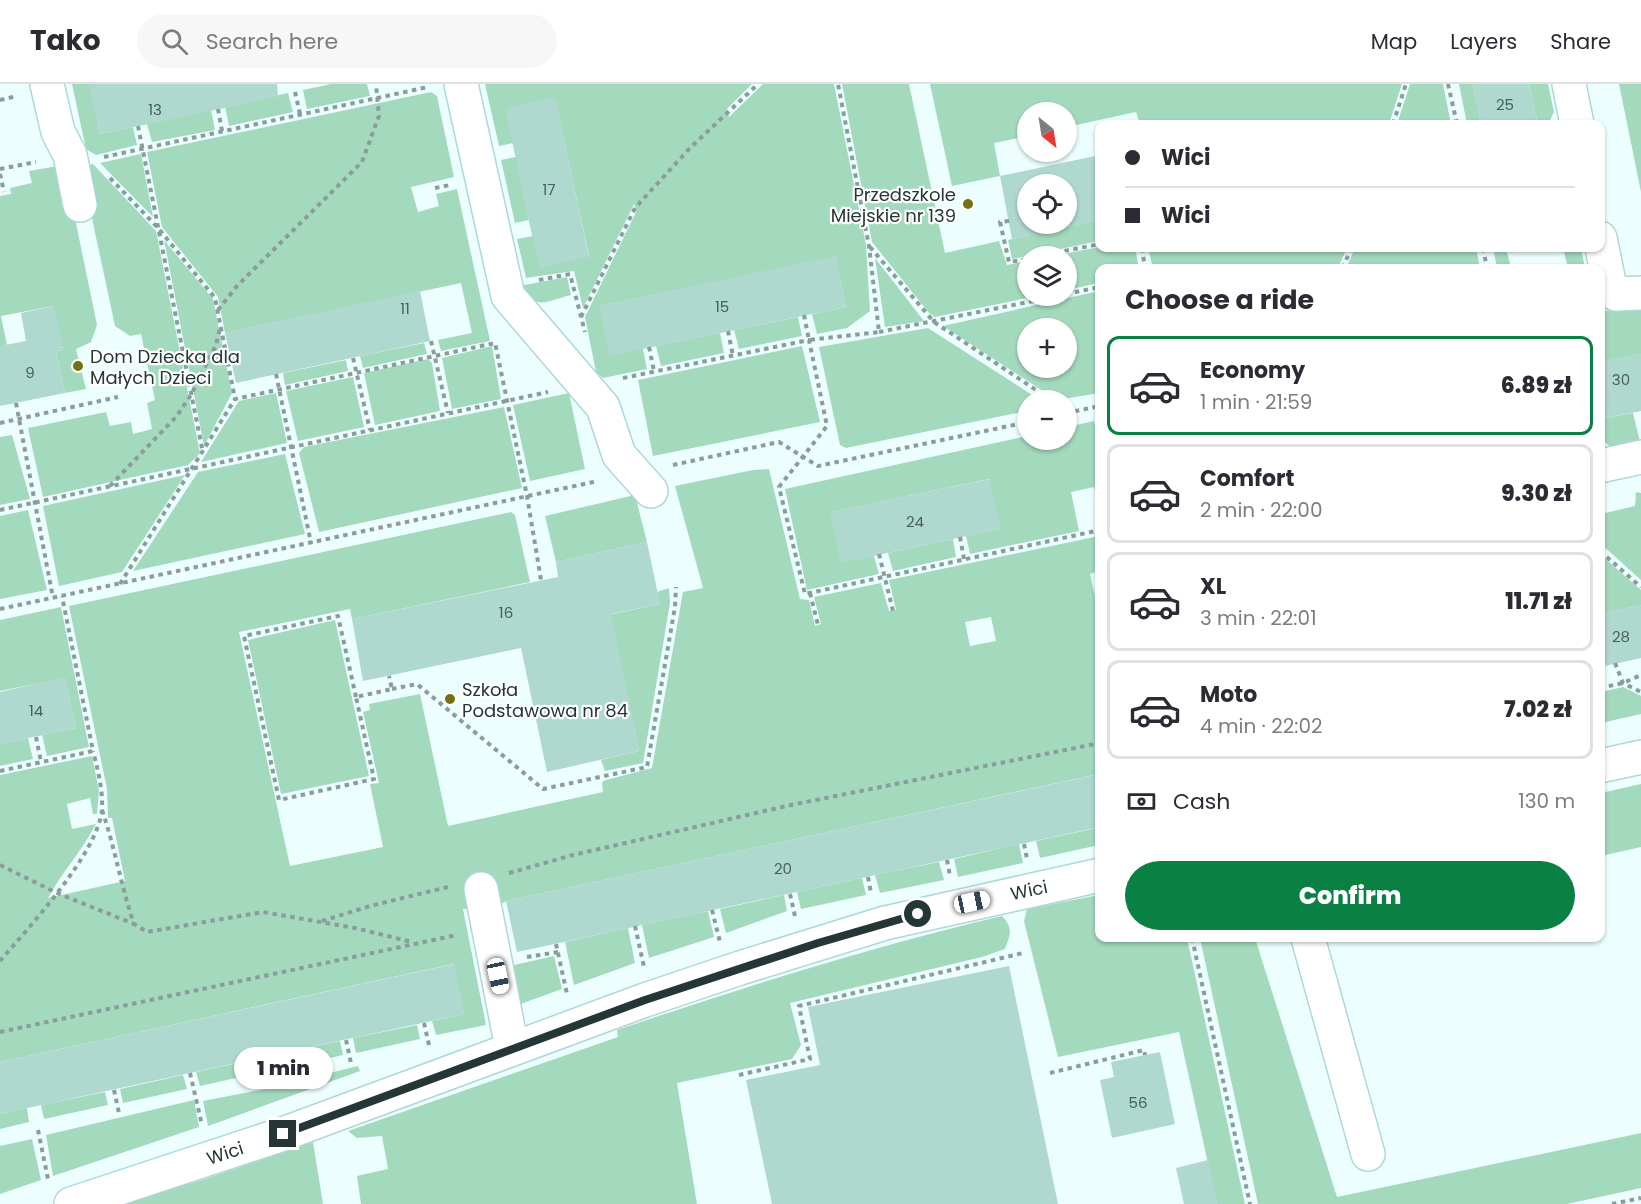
<!DOCTYPE html>
<html lang="en">
<head>
<meta charset="utf-8">
<style>
	:root { --surface:#fff; --page:#f7f7f7; --text:#2b2b33; --muted:#7c7c81; --line:#e1e1e2; --accent:#0b8043 }
	body { margin:0; font-family:Poppins,sans-serif; background:var(--page); color:var(--text); height:100vh; display:flex; flex-direction:column; font-size:22px; white-space:nowrap }
	* { box-sizing:border-box; margin:0 }
	p { font-size:20px; color:var(--muted) }
	.icon { flex:none; width:33px; height:33px; fill:none; stroke:currentColor; stroke-width:2; stroke-linecap:round; stroke-linejoin:round }
	.map { position:relative; flex:1; overflow:hidden }
	.side { position:absolute; left:1095px; top:180px; width:510px; height:678px; display:flex; flex-direction:column; background:var(--surface); border-radius:12px; box-shadow:0 2px 4px #0004 }
	.side>* { flex:none }
	.hud { position:absolute; left:1095px; top:36px; width:510px; height:132px; border-radius:12px; box-shadow:0 2px 4px #0004; display:grid; align-content:center; height:132px; padding:0 30px; background:var(--surface) }
	.needle { width:39px; rotate:150deg }
	.tools { position:absolute; left:1017px; top:18px; display:grid; gap:12px }
	.tools a { display:grid; place-items:center; width:60px; height:60px; border-radius:50%; background:var(--surface); box-shadow:0 2px 4px #0004; font-size:30px }
	.end { position:absolute; width:27px; height:27px; margin:-14px; border:8px solid #253636; background:#fff; box-shadow:0 0 0 3px #fff }
	.from { border-radius:50% }
	.bubble { position:absolute; height:42px; border-radius:21px; background:var(--surface); box-shadow:0 2px 4px #0004; font-size:20px; font-weight:800; line-height:42px; text-align:center }
	.car { position:absolute; width:18px; height:36px; margin:-18px -9px; border-radius:8px; box-shadow:0 0 4px 2px #0007; background:linear-gradient(#fff 24%,#345 0 40%,#fff 0 76%,#345 0 86%,#fff 0) }
	.hud b { display:flex; align-items:center; gap:21px; height:57px; font-size:22px }
	.hud b+b { border-top:2px solid var(--line) }
	.hud i { width:15px; height:15px; background:var(--text) }
	ul { padding:0; list-style:none }
	li { display:flex; align-items:center; gap:18px; height:99px; margin:0 12px 9px; padding:0 18px; border:3px solid var(--line); border-radius:12px }
	li div { flex:1 }
	li b { display:block; font-size:22px }
	li em { font-style:normal; font-weight:800 }
	li.current { border-color:var(--accent) }
	li>.icon { width:54px; height:54px; stroke-width:1.5 }
	h2 { padding:0 30px; font-size:27px; line-height:72px }
	.pay { display:flex; align-items:center; gap:15px; height:66px; padding:0 30px; font-size:22px }
	.pay p { margin-inline-start:auto }
	.cta { display:flex; gap:12px; margin-top:auto; padding:12px 30px }
	.cta a { flex:1; height:69px; border-radius:36px; background:var(--accent); color:#fff; font-size:24px; font-weight:800; line-height:69px; text-align:center }
	header { display:flex; align-items:center; gap:36px; box-sizing:border-box; height:84px; padding:0 30px; background:var(--surface); border-bottom:2px solid var(--line) }
	header strong { font-size:28px }
	nav { display:flex; gap:33px; margin-inline-start:auto; font-size:21px }
	.search { width:420px; height:54px; background:var(--page); display:flex; align-items:center; gap:15px; box-sizing:border-box; padding:0 21px; border-radius:33px; color:var(--muted); font-size:22px }
	.map>svg:first-child { display:block }
	.green { fill:#a3d9bd; fill-rule:evenodd }
	.building { fill:#afd8cf; fill-rule:evenodd }
	.lines { fill:none; stroke-linecap:round; stroke-linejoin:round }
	.minor-casing { stroke:#add8d9; stroke-width:36 }
	.path { stroke:#8b9c9c; stroke-width:4; stroke-dasharray:4.5 4.5; stroke-linecap:butt }
	.minor { stroke:#fff; stroke-width:33 }
	.route { stroke:#253636; stroke-width:8 }
	.poi-dot { fill:#747113; stroke:#fff; stroke-width:2 }
	.labels { text-anchor:middle; dominant-baseline:central; stroke-width:4.5; stroke-linejoin:round; paint-order:stroke }
	.number-label { font-size:15px; fill:#485e5c }
	.poi-label { font-size:18px; fill:#253636; stroke:#fff; text-anchor:start }
	.street-label { font-size:18px; fill:#253636; stroke:#fff }
</style>
</head>
<body>
<header>
<strong>Tako</strong>
<div class="search"><svg class="icon" aria-label="search" viewBox="0 0 24 24"><circle cx="10" cy="10" r="6"/><path d="M15 15l6 6"/></svg>Search here</div>
<nav><a>Map</a><a>Layers</a><a>Share</a></nav>
</header>
<div class="map">
<svg width="1641" height="1120" viewBox="0 0 1641 1120">
	<rect width="100%" height="100%" fill="#edfefe"/>
	<g class="green">
		<polygon points="72,0 90,0 100,50 133,43 137,61 96,71 86,65"/>
		<polygon points="331,0 367,0 370,12 307,25 303,6"/>
		<polygon points="485,0 752,0 727,25 729,33 763,0 834,0 866,161 870,227 847,244 817,250 812,230 846,223 835,173 599,222 643,265 647,285 603,294 596,288 585,233 636,128 634,120 583,224 574,187 526,194 517,155 533,152 589,172 555,14 513,59 499,62"/>
		<polygon points="842,0 909,0 945,169 999,157 1007,181 1027,177 1028,212 1037,212 935,233 929,229 872,158"/>
		<polygon points="930,0 1402,0 1389,40 1140,40 1136,28 1067,43 1066,28 1028,28 1027,52 994,59 1000,92 952,102"/>
		<polygon points="1410,0 1443,0 1451,40 1397,40"/>
		<polygon points="1459,0 1473,0 1481,40 1467,40"/>
		<polygon points="1529,0 1548,0 1554,28 1548,40 1538,40"/>
		<polygon points="1619,0 1641,0 1641,108"/>
		<polygon points="431,8 437,12 454,93 411,103 418,128 439,122 436,110 457,105 490,257 441,267 438,256 472,249 461,199 225,249 218,213 162,143 147,68"/>
		<polygon points="288,9 293,28 229,42 225,23"/>
		<polygon points="211,26 215,46 152,58 147,40"/>
		<polygon points="141,70 153,133 100,79"/>
		<polygon points="516,73 529,136 515,139 501,76"/>
		<polygon points="93,80 156,147 200,369 188,381 43,413 28,344 106,328 110,342 131,338 133,350 152,345 147,319 155,316 141,250 130,252 115,242 81,83"/>
		<polygon points="64,81 97,241 91,258 76,265 86,305 65,309 56,267 63,266 53,222 1,232 7,261 0,262 0,112 11,110 10,104 32,99 29,87"/>
		<polygon points="1099,136 1099,157 1012,175 1008,156"/>
		<polygon points="164,156 213,215 232,309 204,362"/>
		<polygon points="1099,163 1135,164 1139,184 1100,184 1099,199 1067,206 1066,172 1052,172"/>
		<polygon points="1148,164 1347,164 1338,184 1153,184"/>
		<polygon points="1355,164 1476,164 1480,184 1346,184"/>
		<polygon points="1493,164 1506,164 1511,184 1497,184"/>
		<polygon points="1563,164 1581,164 1585,184 1568,184"/>
		<polygon points="875,174 924,237 885,243"/>
		<path d="M567,193L571,211C542,218 540,227 519,202Z"/>
		<path d="M1099,207V309L1057,316L943,242ZM1066,244V284H1028V244Z"/>
		<polygon points="1641,220 1641,270 1601,278 1600,228"/>
		<polygon points="798,233 802,252 739,265 734,246"/>
		<polygon points="928,244 1040,316 1028,316 1027,327 846,364 840,361 819,263"/>
		<polygon points="720,249 724,269 661,282 656,262"/>
		<polygon points="424,259 427,270 363,284 360,272"/>
		<polygon points="492,262 501,315 452,325 442,274"/>
		<polygon points="802,262 820,338 653,372 638,296"/>
		<polygon points="428,275 432,279 440,327 375,341 364,289"/>
		<polygon points="346,276 348,287 285,301 283,289"/>
		<polygon points="353,293 364,343 298,357 286,307"/>
		<polygon points="276,309 287,359 201,378 239,317"/>
		<polygon points="569,309 585,385 530,397 513,321"/>
		<polygon points="1600,311 1605,334 1633,329 1640,358 1612,364 1601,355"/>
		<polygon points="504,323 522,404 319,448 299,369 304,363"/>
		<polygon points="1094,337 1099,364 1099,424 1094,403 1071,408 1079,447 970,470 966,452 1000,445 989,395 831,428 841,478 874,472 879,490 807,506 785,405 1027,352 1028,356 1066,356 1067,343"/>
		<polygon points="12,351 30,415 0,421 0,353"/>
		<polygon points="285,370 305,450 133,487 198,388"/>
		<path d="M769,385L800,515L809,516L815,542L821,540L814,513L881,499L889,527L896,526L889,496L1099,452V487L1090,490L1100,535L1099,690L506,817L496,823L463,825L486,941L436,951L432,937L464,930L453,880L0,978V691L92,672L99,707L97,730H93L90,714L67,720L72,745L96,740C82,767 62,788 48,814L125,797L112,734H108L107,705L69,522L511,428L515,431L530,498L352,535L350,525L239,548L290,782L383,763L370,700L379,699L363,628L370,626L369,620L420,610L448,742L603,708L602,698L606,696L652,684L683,508L703,504L675,402L753,386ZM991,533L996,557L970,562L965,538Z"/>
		<polygon points="185,391 122,488 59,502 43,422"/>
		<polygon points="1636,408 1641,409 1641,496 1601,460 1601,430 1635,422"/>
		<polygon points="635,411 647,458 556,478 545,432"/>
		<polygon points="28,426 47,506 0,515 0,432"/>
		<polygon points="953,455 956,473 893,487 888,469"/>
		<polygon points="1600,470 1641,506 1641,521 1601,530"/>
		<polygon points="669,504 670,519 643,679 605,687 601,676 639,667 620,577 585,536 660,520 657,508"/>
		<polygon points="61,523 89,663 47,672 42,651 76,644 65,594 0,607 0,536"/>
		<polygon points="335,536 369,692 281,710 248,556"/>
		<polygon points="1623,603 1641,612 1641,630 1601,639 1601,608"/>
		<polygon points="28,654 33,675 0,682 0,660"/>
		<polygon points="1641,700 1641,763 1601,772 1601,709"/>
		<polygon points="1097,744 1099,761 1040,774 1036,757"/>
		<polygon points="1019,760 1023,779 958,793 954,775"/>
		<polygon points="939,778 944,796 880,809 875,791"/>
		<polygon points="862,794 866,811 801,825 797,808"/>
		<polygon points="784,811 787,827 726,849 720,825"/>
		<polygon points="1099,811 1100,854 1187,854 1245,1120 1217,1120 1179,948 1058,973 1024,837 1027,825"/>
		<polygon points="708,827 714,853 649,874 642,841"/>
		<path d="M1002,832C1013,844 1011,850 1005,865L982,873L790,919L801,961L792,975L677,999L697,1120H361L357,1092L388,1085L382,1052L357,1054L348,1047L618,953L617,946C744,903 871,863 1002,832Z"/>
		<polygon points="628,844 635,879 574,901 565,858"/>
		<polygon points="1200,854 1255,854 1337,1113 1641,1049 1641,1104 1567,1120 1258,1120"/>
		<polygon points="554,872 562,905 518,921 510,882"/>
		<polygon points="417,941 420,955 356,969 353,954"/>
		<polygon points="340,957 343,971 277,986 274,971"/>
		<polygon points="260,974 263,988 200,1002 196,988"/>
		<polygon points="358,982 360,987 208,1042 203,1017 265,1005"/>
		<polygon points="183,991 187,1005 123,1019 120,1005"/>
		<polygon points="105,1008 108,1021 44,1035 41,1021"/>
		<polygon points="194,1016 199,1043 53,1092 46,1051"/>
		<polygon points="27,1024 29,1038 0,1045 0,1030"/>
		<polygon points="32,1055 41,1096 0,1110 0,1062"/>
		<polygon points="313,1058 323,1120 113,1120 199,1097"/>
	</g>
	<g class="building">
		<polygon points="89,0 277,0 278,13 100,50"/>
		<polygon points="1473,0 1529,0 1538,40 1481,40"/>
		<polygon points="555,13 589,173 539,184 505,24"/>
		<path d="M1100,71V136L1012,155L1000,92ZM1028,100H1066V140H1028Z"/>
		<polygon points="835,172 846,223 609,272 599,222"/>
		<polygon points="420,207 430,257 236,299 225,249"/>
		<polygon points="54,222 63,266 56,267 65,309 0,322 0,262 26,257 21,229"/>
		<polygon points="1641,270 1641,327 1605,334 1600,311 1600,278"/>
		<polygon points="990,395 1000,445 841,479 830,428"/>
		<polygon points="647,458 660,520 611,530 639,667 547,688 521,564 363,597 352,535 558,493 556,478"/>
		<polygon points="1641,521 1641,574 1600,583 1600,530"/>
		<polygon points="65,593 76,644 0,660 0,608"/>
		<polygon points="1100,690 1100,743 517,868 506,817"/>
		<polygon points="454,880 464,930 0,1030 0,978"/>
		<polygon points="1009,882 1058,1120 772,1120 746,996 820,981 808,923"/>
		<polygon points="1160,968 1175,1040 1112,1054 1100,996 1114,993 1111,978"/>
		<polygon points="1208,1076 1217,1120 1184,1120 1176,1084"/>
	</g>
	<g class="lines">
		<defs>
			<g id="minor">
				<polyline points="47,0 58,48 70,71 80,121"/>
				<polyline points="461,0 508,212 603,323 619,371 651,407"/>
				<polyline points="1569,0 1577,40"/>
				<polyline points="1600,154 1610,203 1616,210 1641,209"/>
				<polyline points="1600,382 1641,373"/>
				<polyline points="1600,682 1641,673"/>
				<polyline points="481,805 512,964"/>
				<polyline points="1308,854 1368,1070"/>
				<polyline points="71,1120 283,1050 645,916 740,884 885,839 1100,791"/>
			</g>
		</defs>
		<use href="#minor" class="minor-casing"/>
		<g class="path">
			<polyline points="1448,0 1457,40"/>
			<polyline points="295,8 300,30"/>
			<polyline points="0,16 17,12"/>
			<polyline points="218,25 222,47"/>
			<polyline points="1393,40 1406,0"/>
			<polyline points="138,42 203,369"/>
			<polyline points="104,73 428,3"/>
			<polyline points="0,85 36,78"/>
			<polyline points="0,90 4,108"/>
			<polyline points="110,94 159,145 215,214 235,315 495,259 527,412 541,496"/>
			<polyline points="435,104 450,101"/>
			<polyline points="1009,137 1000,138 1009,178 1028,175"/>
			<polyline points="870,163 934,238 1051,316"/>
			<polyline points="1142,164 1145,184"/>
			<polyline points="1483,164 1487,184"/>
			<polyline points="1038,172 1100,160"/>
			<polyline points="1342,184 1352,164"/>
			<polyline points="539,196 570,190 585,248"/>
			<polyline points="1066,210 1100,203"/>
			<polyline points="218,226 237,202 362,78 379,32 376,0"/>
			<polyline points="804,231 809,256 879,248 869,162 838,0"/>
			<polyline points="581,233 635,124 690,64 758,0"/>
			<polyline points="728,247 733,272"/>
			<polyline points="879,248 1058,212"/>
			<polyline points="431,257 448,329"/>
			<polyline points="649,263 654,287"/>
			<polyline points="353,274 370,346"/>
			<polyline points="276,290 311,459"/>
			<polyline points="623,294 809,256 827,342 779,403 805,510 1100,446"/>
			<polyline points="16,319 53,514"/>
			<polyline points="1097,323 1100,336"/>
			<polyline points="1066,329 1100,322"/>
			<polyline points="0,339 118,313"/>
			<polyline points="673,381 779,358 818,382 1028,338"/>
			<polyline points="110,402 176,333 191,311 216,261 220,244"/>
			<polyline points="0,426 548,308"/>
			<polyline points="960,453 964,475"/>
			<polyline points="1600,467 1641,503"/>
			<polyline points="879,470 893,527"/>
			<polyline points="120,500 235,315"/>
			<polyline points="810,509 818,541"/>
			<polyline points="0,525 598,397"/>
			<polyline points="1615,579 1623,599 1641,608"/>
			<polyline points="1600,604 1623,599 1641,591"/>
			<polyline points="392,605 417,600 543,705 647,683 675,523 676,503"/>
			<polyline points="356,613 338,532 244,552 279,716 374,695 356,613 392,605 389,592"/>
			<polyline points="36,653 41,678"/>
			<polyline points="0,687 93,667 62,512"/>
			<path d="M102,726C115,764 121,802 134,840L147,848L263,828L355,844L412,858"/>
			<polyline points="1024,760 1027,775"/>
			<polyline points="947,776 950,792"/>
			<polyline points="0,781 57,809 134,840"/>
			<polyline points="509,789 573,771 791,721 1100,659"/>
			<polyline points="868,793 871,809"/>
			<polyline points="790,810 795,832"/>
			<polyline points="712,826 720,858"/>
			<polyline points="322,837 370,822 448,803"/>
			<polyline points="635,842 644,883"/>
			<polyline points="1192,854 1250,1120"/>
			<polyline points="556,860 567,910"/>
			<polyline points="527,873 558,868"/>
			<path d="M0,877C30,842 97,770 102,726C103,705 98,687 93,667"/>
			<polyline points="424,939 429,961"/>
			<polyline points="0,948 457,851"/>
			<polyline points="346,956 351,979"/>
			<polyline points="267,973 271,996"/>
			<polyline points="190,989 202,1041"/>
			<polyline points="1050,989 1144,966 1145,971"/>
			<polyline points="739,991 810,975 799,922 1023,869"/>
			<polyline points="114,1006 119,1029"/>
			<polyline points="38,1046 48,1095"/>
			<polyline points="1612,1120 1641,1114"/>
		</g>
		<use href="#minor" class="minor"/>
	</g>
	<g class="lines">
		<polyline class="route" points="283,1050 645,916 818,859 918,830"/>
	</g>
	<g class="poi-dot">
		<circle cx="968" cy="120" r="6"/>
		<circle cx="78" cy="282" r="6"/>
		<circle cx="450" cy="615" r="6"/>
	</g>
	<g class="labels">
		<g class="number-label">
			<text x="1505" y="20">25</text>
			<text x="155" y="25">13</text>
			<text x="549" y="105">17</text>
			<text x="722" y="222">15</text>
			<text x="405" y="224">11</text>
			<text x="30" y="288">9</text>
			<text x="1621" y="295">30</text>
			<text x="915" y="437">24</text>
			<text x="506" y="528">16</text>
			<text x="1621" y="552">28</text>
			<text x="36" y="626">14</text>
			<text x="783" y="784">20</text>
			<text x="1138" y="1018">56</text>
		</g>
		<g class="poi-label">
			<text x="956" y="110" text-anchor="end">Przedszkole<tspan x="956" dy="21">Miejskie nr 139</tspan></text>
			<text x="90" y="272">Dom Dziecka dla<tspan x="90" dy="21">Małych Dzieci</tspan></text>
			<text x="462" y="605">Szkoła<tspan x="462" dy="21">Podstawowa nr 84</tspan></text>
		</g>
		<g class="street-label">
			<text transform="translate(1029 806) rotate(-12)">Wici</text>
			<text transform="translate(225 1069) rotate(-18)">Wici</text>
		</g>
	</g>
</svg>
<div class="tools">
<a><svg class="needle" viewBox="-14 -14 28 28"><path d="M0-13l5 13h-10z" fill="#e53935"/><path d="M0 13l5-13h-10z" fill="#7c7c81"/></svg></a>
<a><svg class="icon" aria-label="locate" viewBox="0 0 24 24"><circle cx="12" cy="12" r="6"/><path d="M12 2v4M12 18v4M2 12h4M18 12h4"/></svg></a>
<a><svg class="icon" aria-label="layers" viewBox="0 0 24 24"><path d="M12 4l9 5-9 5-9-5zM3 14l9 5 9-5"/></svg></a>
<a>+</a>
<a>−</a>
</div>
<i class="end from" style="left:918px;top:830px"></i>
<i class="end" style="left:283px;top:1050px"></i>
<div class="bubble" style="left:234px;top:963px;width:99px">1 min</div>
<i class="car" style="left:972px;top:818px;rotate:78deg"></i>
<i class="car" style="left:498px;top:892px;rotate:168deg"></i>
<div class="hud">
<b><i class="from"></i>Wici</b>
<b><i></i>Wici</b>
</div>
<section class="side">
<h2>Choose a ride</h2>
<ul>
<li class="current"><svg class="icon" aria-label="car" viewBox="0 0 24 24"><path d="M5 17H2v-5l4-1 3-4h7l3 4 3 1v5h-3M9 17h6M6 11h13"/><circle cx="7" cy="17" r="2"/><circle cx="17" cy="17" r="2"/></svg><div><b>Economy</b><p>1 min · 21:59</p></div><em>6.89 zł</em></li>
<li><svg class="icon" aria-label="car" viewBox="0 0 24 24"><path d="M5 17H2v-5l4-1 3-4h7l3 4 3 1v5h-3M9 17h6M6 11h13"/><circle cx="7" cy="17" r="2"/><circle cx="17" cy="17" r="2"/></svg><div><b>Comfort</b><p>2 min · 22:00</p></div><em>9.30 zł</em></li>
<li><svg class="icon" aria-label="car" viewBox="0 0 24 24"><path d="M5 17H2v-5l4-1 3-4h7l3 4 3 1v5h-3M9 17h6M6 11h13"/><circle cx="7" cy="17" r="2"/><circle cx="17" cy="17" r="2"/></svg><div><b>XL</b><p>3 min · 22:01</p></div><em>11.71 zł</em></li>
<li><svg class="icon" aria-label="car" viewBox="0 0 24 24"><path d="M5 17H2v-5l4-1 3-4h7l3 4 3 1v5h-3M9 17h6M6 11h13"/><circle cx="7" cy="17" r="2"/><circle cx="17" cy="17" r="2"/></svg><div><b>Moto</b><p>4 min · 22:02</p></div><em>7.02 zł</em></li>
</ul>
<div class="pay"><svg class="icon" aria-label="cash" viewBox="0 0 24 24"><path d="M3 7h18v10H3z"/><circle cx="12" cy="12" r="2"/></svg>Cash<p>130 m</p></div>
<div class="cta"><a>Confirm</a></div>
</section>
</div>
</body>
</html>
